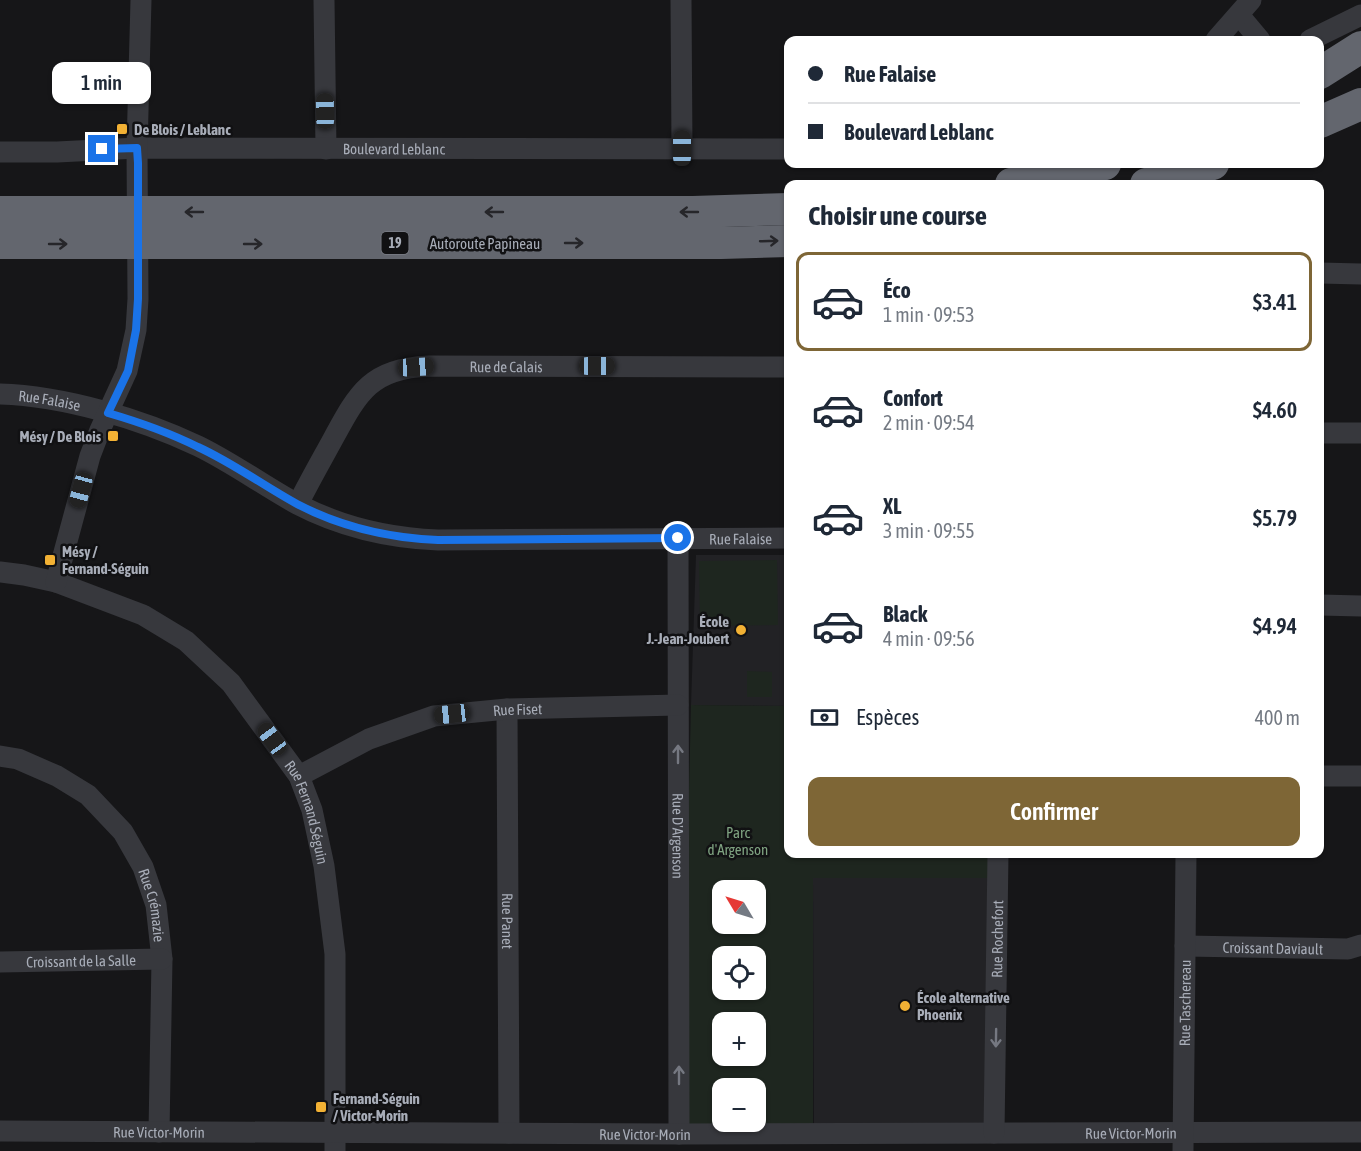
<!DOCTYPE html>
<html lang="fr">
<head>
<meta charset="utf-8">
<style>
	:root { --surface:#fff; --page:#f6f6f7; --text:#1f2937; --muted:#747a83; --line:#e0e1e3; --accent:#7e6636 }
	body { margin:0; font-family:"Asap Condensed",sans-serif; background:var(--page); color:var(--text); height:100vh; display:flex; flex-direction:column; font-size:22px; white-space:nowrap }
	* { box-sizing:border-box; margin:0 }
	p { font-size:20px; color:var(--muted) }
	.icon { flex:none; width:33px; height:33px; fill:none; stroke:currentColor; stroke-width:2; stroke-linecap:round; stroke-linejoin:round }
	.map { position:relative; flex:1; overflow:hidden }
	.side { position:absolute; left:784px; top:180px; width:540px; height:678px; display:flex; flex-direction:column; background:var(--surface); border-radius:12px; box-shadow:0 2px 4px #0004 }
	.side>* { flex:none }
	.top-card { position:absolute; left:784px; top:36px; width:540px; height:132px; border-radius:12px; box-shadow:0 2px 4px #0004; display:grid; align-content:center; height:132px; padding:0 24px; background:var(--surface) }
	.needle { width:39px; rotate:308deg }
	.buttons { position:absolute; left:712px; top:880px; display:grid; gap:12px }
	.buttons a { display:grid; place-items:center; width:54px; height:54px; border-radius:12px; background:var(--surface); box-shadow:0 2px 4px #0004; font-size:30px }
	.end { position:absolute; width:27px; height:27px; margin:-14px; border:8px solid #1a73e8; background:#fff; box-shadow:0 0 0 3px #fff }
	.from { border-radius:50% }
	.bubble { position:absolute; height:42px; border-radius:12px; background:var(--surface); box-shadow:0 2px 4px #0004; font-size:20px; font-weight:600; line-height:42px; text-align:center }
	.car { position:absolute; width:18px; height:36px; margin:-18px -9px; border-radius:8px; box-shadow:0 0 4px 2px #0007; background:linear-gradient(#222 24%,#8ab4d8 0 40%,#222 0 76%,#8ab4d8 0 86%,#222 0) }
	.top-card b { display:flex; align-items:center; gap:21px; height:57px; font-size:22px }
	.top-card b+b { border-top:2px solid var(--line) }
	.top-card i { width:15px; height:15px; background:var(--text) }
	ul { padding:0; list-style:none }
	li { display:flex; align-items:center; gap:18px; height:99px; margin:0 12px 9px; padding:0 12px; border:3px solid transparent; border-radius:12px }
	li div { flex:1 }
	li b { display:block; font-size:22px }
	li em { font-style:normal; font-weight:600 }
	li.current { border-color:var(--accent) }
	li>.icon { width:54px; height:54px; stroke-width:1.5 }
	h2 { padding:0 24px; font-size:27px; line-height:72px }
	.pay { display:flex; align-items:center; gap:15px; height:66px; padding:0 24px; font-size:22px }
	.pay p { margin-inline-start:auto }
	.primary-button { display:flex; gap:12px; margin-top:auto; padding:12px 24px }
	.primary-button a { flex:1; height:69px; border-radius:12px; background:var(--accent); color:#fff; font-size:24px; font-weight:600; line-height:69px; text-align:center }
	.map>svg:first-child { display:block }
	.built { fill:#222225 }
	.green { fill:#1e261f; fill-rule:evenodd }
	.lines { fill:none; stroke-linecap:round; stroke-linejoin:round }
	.minor { stroke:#37383d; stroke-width:21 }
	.highway { stroke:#63666e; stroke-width:32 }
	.oneway { stroke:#26262a }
	.oneway2 { stroke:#757881 }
	.route { stroke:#1a73e8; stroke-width:8 }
	.poi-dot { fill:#f2b134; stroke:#111113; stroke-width:2 }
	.labels { text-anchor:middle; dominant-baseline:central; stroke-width:5; stroke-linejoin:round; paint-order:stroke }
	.shield { fill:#111113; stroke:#7b7e86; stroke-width:1.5 }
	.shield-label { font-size:14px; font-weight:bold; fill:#a8adb8 }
	.poi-label { font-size:15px; font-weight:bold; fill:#a8adb8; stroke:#111113; text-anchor:start }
	.street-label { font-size:15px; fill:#a8adb8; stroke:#111113 }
	.park-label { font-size:15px; fill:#7fa381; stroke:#111113 }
</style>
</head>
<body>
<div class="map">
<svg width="1361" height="1151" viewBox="0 0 1361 1151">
	<rect width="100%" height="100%" fill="#161618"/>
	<g class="built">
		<polygon points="696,555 789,555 789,706 691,705"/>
		<polygon points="813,878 997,878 994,1133 814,1133"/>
	</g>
	<g class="green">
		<polygon points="777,560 778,625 700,626 699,561"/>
		<polygon points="747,671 772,672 772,697 747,697"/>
		<path d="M691,705L789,706V854H995L997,878H813V1126L681,1131ZM723,891H756V924H723ZM723,957H756V990H723ZM723,1023H756V1056H723ZM723,1089H756V1122H723Z"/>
	</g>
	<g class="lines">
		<g class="minor">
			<polyline points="324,0 326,149"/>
			<polyline points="681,0 682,148"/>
			<polyline points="1239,15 1260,40"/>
			<polyline points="1216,40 1251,0"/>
			<polyline points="1310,40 1361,15"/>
			<path id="s1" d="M0,152H57L137,148L789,149"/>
			<polyline points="1320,273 1361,274"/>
			<path id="s2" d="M0,394C64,396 141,419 198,446C233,463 264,486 297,504C341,527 389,538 438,540L789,538"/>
			<polyline points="1320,433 1361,433"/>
			<path id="s3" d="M298,504C309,482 321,461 333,439C359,391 371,369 429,366L789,367"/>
			<path id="s4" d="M678,538L679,1134"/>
			<path id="s5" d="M0,572L24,575L56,582L143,615L186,641L231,683L299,776L312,810L324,866L335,954V1151"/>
			<polyline points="56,582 90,456 100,430 127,371 136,330 138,299 137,148 141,0"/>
			<polyline points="1320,605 1361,606"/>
			<path id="s6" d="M507,709L509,1133"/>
			<path id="s7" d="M0,756L18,759L57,776L88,795L123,832L143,867L156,905L162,959L159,1132"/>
			<path id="s8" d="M299,776L369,739L434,716L507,709L678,705"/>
			<polyline points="1320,776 1361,776"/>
			<path id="s9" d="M1185,946L1348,949L1361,945"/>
			<path id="s10" d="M0,962L162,959"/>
			<path id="s11" d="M0,1131L679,1134L1361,1132"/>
			<path id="s12" d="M994,1133L998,854"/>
			<path id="s13" d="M1183,1151L1186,854"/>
		</g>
		<g class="highway">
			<polyline points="1320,73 1361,47"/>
			<polyline points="1320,122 1361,104"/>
			<polyline points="1011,184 1105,164"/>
			<polyline points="1146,184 1213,164"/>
			<polyline points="0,212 693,212 789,209"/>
			<polyline points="0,243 721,243 789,241"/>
		</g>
	</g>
	<defs><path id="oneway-shaft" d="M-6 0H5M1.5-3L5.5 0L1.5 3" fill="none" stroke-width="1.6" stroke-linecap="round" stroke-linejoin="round" transform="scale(1.5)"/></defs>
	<g class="oneway">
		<use href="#oneway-shaft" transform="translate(194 212) rotate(-180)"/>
		<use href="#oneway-shaft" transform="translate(494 212) rotate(-180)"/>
		<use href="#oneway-shaft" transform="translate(689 212) rotate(180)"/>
		<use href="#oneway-shaft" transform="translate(769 241) rotate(-2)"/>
		<use href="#oneway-shaft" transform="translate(574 243)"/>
		<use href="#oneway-shaft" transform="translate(58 244)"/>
		<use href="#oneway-shaft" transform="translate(253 244)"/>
	</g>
	<g class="oneway2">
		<use href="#oneway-shaft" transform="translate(678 754) rotate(-90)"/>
		<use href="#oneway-shaft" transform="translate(996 1038) rotate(91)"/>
		<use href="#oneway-shaft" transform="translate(679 1075) rotate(-90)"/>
	</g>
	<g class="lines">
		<path class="route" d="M102,149L137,148L138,163V299L136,330L128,371L108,413C139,422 170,433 198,447C233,463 264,486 297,504C341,527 389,538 438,540L678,538"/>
	</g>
	<g class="poi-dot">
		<rect x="116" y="123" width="12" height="12" rx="3"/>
		<rect x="107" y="430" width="12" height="12" rx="3"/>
		<rect x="44" y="554" width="12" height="12" rx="3"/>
		<circle cx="741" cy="630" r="6"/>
		<circle cx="905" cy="1006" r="6"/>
		<rect x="315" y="1101" width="12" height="12" rx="3"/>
	</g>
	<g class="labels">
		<rect class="shield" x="381.5" y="232" width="27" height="22" rx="4.5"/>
		<g class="shield-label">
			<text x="395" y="243">19</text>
		</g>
		<g class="poi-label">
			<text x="134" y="129">De Blois / Leblanc</text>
			<text x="101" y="436" text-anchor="end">Mésy / De Blois</text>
			<text x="62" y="551">Mésy /<tspan x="62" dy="17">Fernand-Séguin</tspan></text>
			<text x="729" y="621" text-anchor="end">École<tspan x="729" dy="17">J.-Jean-Joubert</tspan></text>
			<text x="917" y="997">École alternative<tspan x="917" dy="17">Phoenix</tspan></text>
			<text x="333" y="1098">Fernand-Séguin<tspan x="333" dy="17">/ Victor-Morin</tspan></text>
		</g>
		<g class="street-label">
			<text stroke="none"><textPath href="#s1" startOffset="394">Boulevard Leblanc</textPath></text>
			<text x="485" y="243">Autoroute Papineau</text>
			<text stroke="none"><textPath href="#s3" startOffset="280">Rue de Calais</textPath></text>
			<text stroke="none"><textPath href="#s2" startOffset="50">Rue Falaise</textPath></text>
			<text stroke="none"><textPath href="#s2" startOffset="770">Rue Falaise</textPath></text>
			<text stroke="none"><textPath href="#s8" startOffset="232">Rue Fiset</textPath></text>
			<text stroke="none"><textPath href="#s5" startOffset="414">Rue Fernand Séguin</textPath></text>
			<text stroke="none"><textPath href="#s4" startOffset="298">Rue D'Argenson</textPath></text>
			<text stroke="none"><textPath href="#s7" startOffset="228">Rue Crémazie</textPath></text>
			<text stroke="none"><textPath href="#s6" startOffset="212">Rue Panet</textPath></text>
			<text stroke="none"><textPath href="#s12" startOffset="194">Rue Rochefort</textPath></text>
			<text stroke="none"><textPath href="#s9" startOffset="88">Croissant Daviault</textPath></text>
			<text stroke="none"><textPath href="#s10" startOffset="81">Croissant de la Salle</textPath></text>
			<text stroke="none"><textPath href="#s13" startOffset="148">Rue Taschereau</textPath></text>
			<text stroke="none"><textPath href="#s11" startOffset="159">Rue Victor-Morin</textPath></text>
			<text stroke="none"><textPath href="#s11" startOffset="645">Rue Victor-Morin</textPath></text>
			<text stroke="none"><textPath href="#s11" startOffset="1131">Rue Victor-Morin</textPath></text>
		</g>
		<g class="park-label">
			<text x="738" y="832">Parc<tspan x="738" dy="17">d'Argenson</tspan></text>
		</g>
	</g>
</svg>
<div class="buttons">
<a><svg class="needle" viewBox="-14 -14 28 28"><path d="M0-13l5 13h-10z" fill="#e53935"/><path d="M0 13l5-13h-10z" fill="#747a83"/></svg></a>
<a><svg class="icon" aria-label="locate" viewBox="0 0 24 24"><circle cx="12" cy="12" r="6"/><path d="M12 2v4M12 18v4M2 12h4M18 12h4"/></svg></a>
<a>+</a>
<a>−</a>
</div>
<i class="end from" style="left:678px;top:538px"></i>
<i class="end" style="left:102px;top:149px"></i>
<div class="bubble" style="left:52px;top:62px;width:99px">1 min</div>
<i class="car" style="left:325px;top:111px;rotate:359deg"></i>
<i class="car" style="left:682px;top:148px;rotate:0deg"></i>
<i class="car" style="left:597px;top:366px;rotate:90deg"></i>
<i class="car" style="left:416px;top:367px;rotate:87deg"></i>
<i class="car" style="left:81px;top:490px;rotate:195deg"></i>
<i class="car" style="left:452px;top:714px;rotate:264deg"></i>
<i class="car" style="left:272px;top:739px;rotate:324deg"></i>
<div class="top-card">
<b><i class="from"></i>Rue Falaise</b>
<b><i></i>Boulevard Leblanc</b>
</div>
<section class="side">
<h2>Choisir une course</h2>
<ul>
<li class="current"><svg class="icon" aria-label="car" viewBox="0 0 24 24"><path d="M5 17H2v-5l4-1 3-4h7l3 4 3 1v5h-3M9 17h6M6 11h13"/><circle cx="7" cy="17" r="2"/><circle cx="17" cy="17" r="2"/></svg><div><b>Éco</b><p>1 min · 09:53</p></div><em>$3.41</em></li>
<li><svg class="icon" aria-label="car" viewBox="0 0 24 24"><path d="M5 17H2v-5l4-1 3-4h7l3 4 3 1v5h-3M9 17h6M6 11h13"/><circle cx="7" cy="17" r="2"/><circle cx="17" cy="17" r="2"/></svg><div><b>Confort</b><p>2 min · 09:54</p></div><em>$4.60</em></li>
<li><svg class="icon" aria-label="car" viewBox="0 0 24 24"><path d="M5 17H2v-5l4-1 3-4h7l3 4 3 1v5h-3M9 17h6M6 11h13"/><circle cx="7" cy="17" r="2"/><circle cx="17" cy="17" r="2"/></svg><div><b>XL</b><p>3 min · 09:55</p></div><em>$5.79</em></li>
<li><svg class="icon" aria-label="car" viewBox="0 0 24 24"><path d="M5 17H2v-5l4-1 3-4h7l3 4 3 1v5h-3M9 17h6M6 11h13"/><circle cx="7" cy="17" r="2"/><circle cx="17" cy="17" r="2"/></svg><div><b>Black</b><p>4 min · 09:56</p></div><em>$4.94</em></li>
</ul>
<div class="pay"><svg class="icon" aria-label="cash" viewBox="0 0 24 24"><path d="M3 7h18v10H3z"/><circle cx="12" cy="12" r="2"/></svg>Espèces<p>400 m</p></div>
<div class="primary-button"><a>Confirmer</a></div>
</section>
</div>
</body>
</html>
